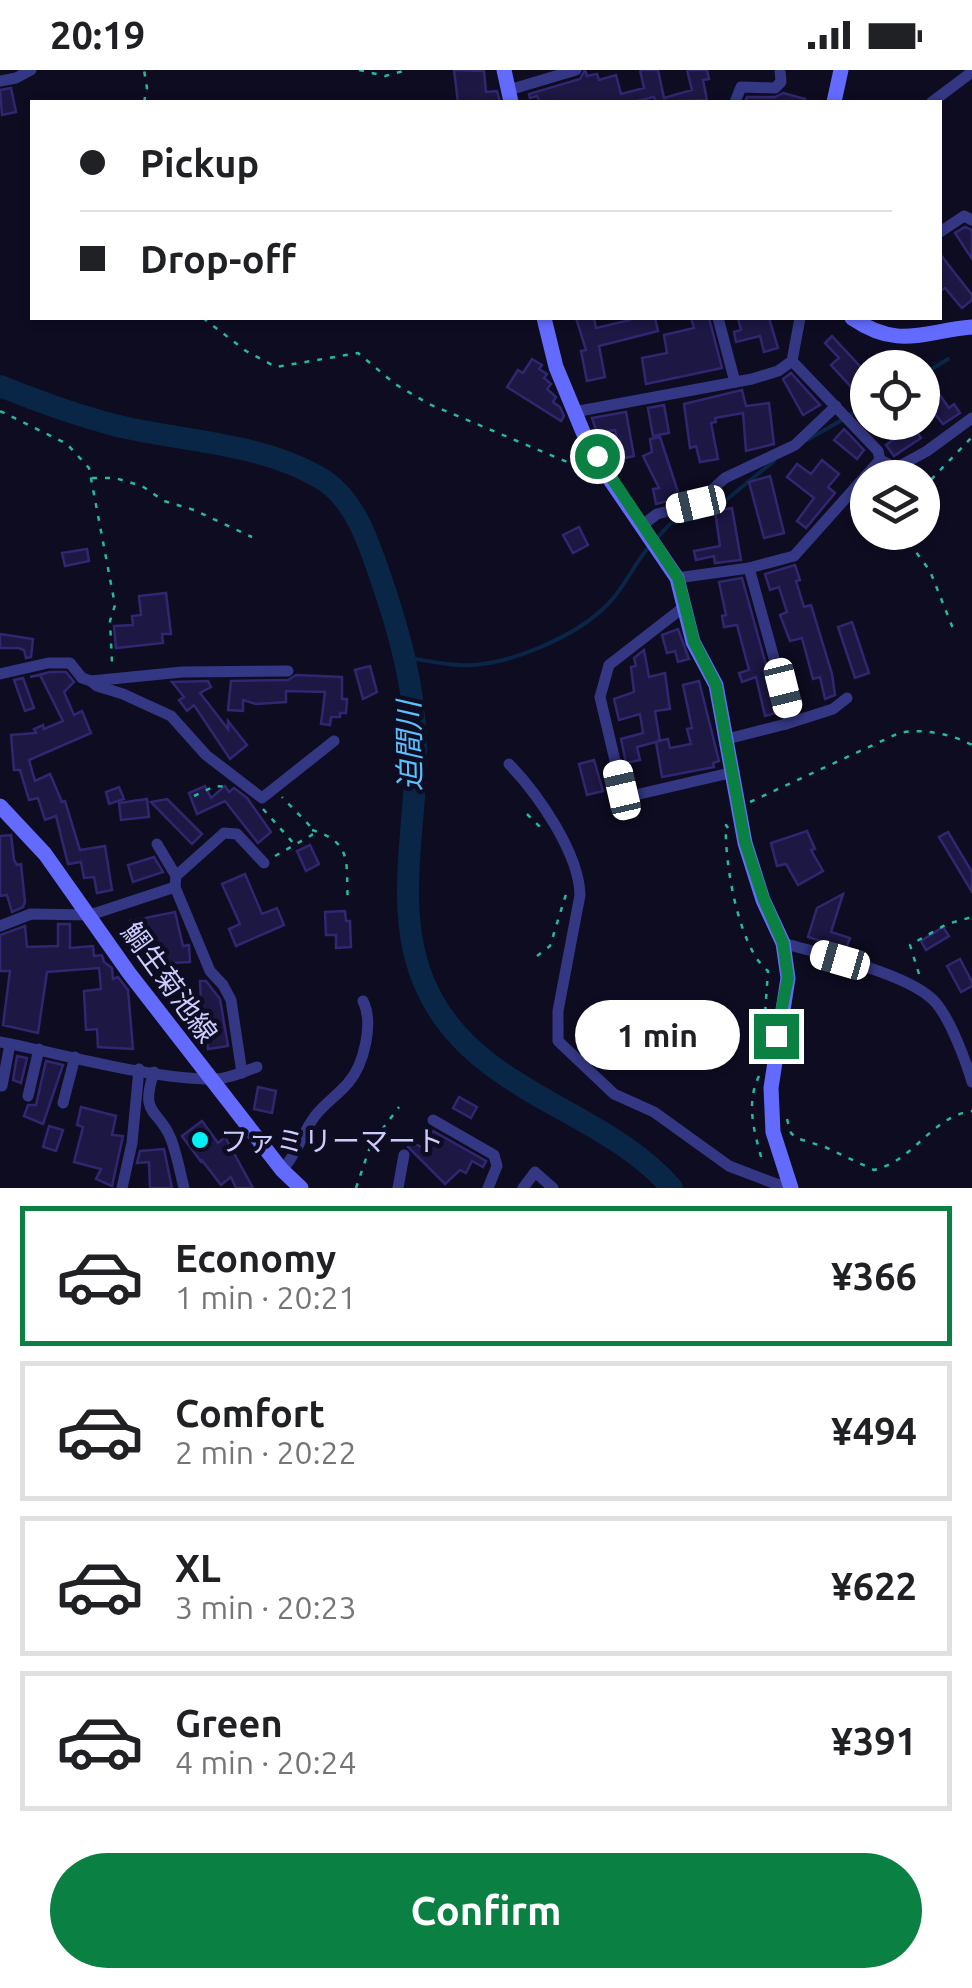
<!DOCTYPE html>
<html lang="en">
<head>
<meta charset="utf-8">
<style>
	:root { --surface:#fff; --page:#f6f6f6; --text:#202124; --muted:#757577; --line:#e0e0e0; --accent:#0b8043 }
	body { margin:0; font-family:Ubuntu,"Noto Sans JP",sans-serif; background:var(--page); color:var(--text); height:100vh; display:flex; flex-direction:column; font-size:38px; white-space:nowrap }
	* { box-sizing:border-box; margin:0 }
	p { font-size:32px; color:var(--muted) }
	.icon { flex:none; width:55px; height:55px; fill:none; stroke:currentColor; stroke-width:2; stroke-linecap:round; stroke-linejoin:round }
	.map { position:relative; height:1118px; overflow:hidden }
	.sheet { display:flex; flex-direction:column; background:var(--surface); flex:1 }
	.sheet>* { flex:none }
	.top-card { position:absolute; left:30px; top:30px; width:912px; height:220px; border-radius:0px; box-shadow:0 2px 8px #0004; display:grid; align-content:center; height:220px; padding:0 50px; background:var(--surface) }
	.controls { position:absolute; left:850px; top:280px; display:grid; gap:20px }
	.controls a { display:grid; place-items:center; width:90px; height:90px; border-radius:50%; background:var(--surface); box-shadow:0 2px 8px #0004; font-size:50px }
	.end { position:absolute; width:45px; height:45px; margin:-22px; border:12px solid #0b8043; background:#fff; box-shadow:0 0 0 5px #fff }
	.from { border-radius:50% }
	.bubble { position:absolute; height:70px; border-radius:35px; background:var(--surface); box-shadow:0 2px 8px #0004; font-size:32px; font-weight:700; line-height:70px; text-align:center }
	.car { position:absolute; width:30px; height:60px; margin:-30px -15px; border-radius:12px; box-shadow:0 0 8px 2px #0007; background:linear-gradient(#fff 24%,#345 0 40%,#fff 0 76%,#345 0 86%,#fff 0) }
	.top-card b { display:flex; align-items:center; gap:35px; height:95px; font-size:38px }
	.top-card b+b { border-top:2px solid var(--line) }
	.top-card i { width:25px; height:25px; background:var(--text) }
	ul { padding:18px 0 0; list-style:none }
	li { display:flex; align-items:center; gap:30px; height:140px; margin:0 20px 15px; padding:0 30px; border:5px solid var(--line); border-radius:0px }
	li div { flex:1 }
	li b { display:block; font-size:38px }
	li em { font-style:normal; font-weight:700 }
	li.active { border-color:var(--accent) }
	li>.icon { width:90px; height:90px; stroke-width:1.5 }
	.button { display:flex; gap:20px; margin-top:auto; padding:20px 50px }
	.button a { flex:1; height:115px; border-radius:60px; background:var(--accent); color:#fff; font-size:40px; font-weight:700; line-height:115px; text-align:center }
	.status { display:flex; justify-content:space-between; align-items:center; height:70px; padding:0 50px; background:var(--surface); direction:ltr }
	.status svg { height:28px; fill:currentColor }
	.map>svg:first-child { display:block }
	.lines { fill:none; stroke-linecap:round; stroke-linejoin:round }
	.stream { stroke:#092647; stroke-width:4 }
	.river { stroke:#092647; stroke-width:22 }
	.building { fill:#1c1743; stroke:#302770; stroke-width:2.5 }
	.path { stroke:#27b8a4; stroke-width:2.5; stroke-dasharray:5 8; stroke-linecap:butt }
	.street { stroke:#343783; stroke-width:11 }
	.secondary { stroke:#636bff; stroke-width:15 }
	.route { stroke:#0b8043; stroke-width:12 }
	.poi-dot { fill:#00f2f7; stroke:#0e0c21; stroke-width:4 }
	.labels { text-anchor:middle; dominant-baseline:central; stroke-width:9; stroke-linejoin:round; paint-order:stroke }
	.street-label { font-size:28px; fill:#cdccff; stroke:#0e0c21 }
	.poi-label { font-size:28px; fill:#cdccff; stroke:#0e0c21; text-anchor:start }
	.water-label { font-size:30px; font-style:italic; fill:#5ac0ff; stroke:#0e0c21 }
</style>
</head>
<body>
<div class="status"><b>20:19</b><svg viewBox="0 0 49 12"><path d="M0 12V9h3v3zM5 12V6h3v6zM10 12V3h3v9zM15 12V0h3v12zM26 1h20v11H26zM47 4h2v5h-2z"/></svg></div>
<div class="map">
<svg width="972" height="1118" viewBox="0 0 972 1118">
	<rect width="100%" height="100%" fill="#0e0c21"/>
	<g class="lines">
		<g class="stream">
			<polyline points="922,305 948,289"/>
			<polyline points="850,345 868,334"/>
			<polyline points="807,370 842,350"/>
			<polyline points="655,470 671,453 697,448 721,434 774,391"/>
			<path d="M404,587C422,590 441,594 459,595C504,598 576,567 608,534C625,517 633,495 649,477"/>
		</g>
		<path class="river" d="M0,316C37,331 76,345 114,355C182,372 264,372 325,411C354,431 367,468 378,500C398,557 415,616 416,677C417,761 389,851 432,929C484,1025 604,1040 672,1118"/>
	</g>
	<g class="building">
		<polygon points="454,0 484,1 486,22 497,21 500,32 458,32"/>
		<polygon points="585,0 587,6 597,4 599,10 616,5 621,24 644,18 640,0 658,0 664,28 692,20 687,0 707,0 709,9 703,10 707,30 656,32 654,27 633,32 540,32 537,26 530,28 529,24 580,9"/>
		<polygon points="11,18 16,42 2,45 0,20"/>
		<polygon points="783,23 805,29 805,32 745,32 747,27 775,27"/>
		<polygon points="965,157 972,160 972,189 955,163"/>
		<polygon points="940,184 972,225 972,230 962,238 945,218 940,221"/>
		<polygon points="576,248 594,248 596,258 630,250 630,248 655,248 658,261 599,276 605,307 587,311 581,281 586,280"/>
		<polygon points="691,248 709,248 722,298 646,314 642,288 667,283 664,265 694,258"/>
		<polygon points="738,248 769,248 778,278 764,282 760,266 736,272 734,262 741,260"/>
		<polygon points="832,266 868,305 853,319 831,295 839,288 825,273"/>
		<polygon points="532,289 542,295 539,299 547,304 544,308 551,314 547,319 556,327 553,332 560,337 564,346 561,351 507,317 518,300 523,303"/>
		<polygon points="791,303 820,335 803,345 783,309"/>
		<polygon points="929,310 949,338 954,334 960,343 943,354 922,328 922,314"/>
		<polygon points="742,320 746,336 769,333 774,374 746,381 743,343 715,348 716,352 711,353 718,389 700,392 696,376 690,378 684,334"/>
		<polygon points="664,335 669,363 653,366 648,338"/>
		<polygon points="626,342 634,386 621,389 615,360 597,363 592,348"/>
		<polygon points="888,352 901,352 907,361 913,357 921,368 894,386 886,375 897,367"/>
		<polygon points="844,359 864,380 857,389 834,370"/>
		<polygon points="660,367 680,428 656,434 653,419 659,418 643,386 652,382 650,369"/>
		<polygon points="822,390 839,404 828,417 835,423 806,458 797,451 814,428 787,407 797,394 811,404"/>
		<polygon points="770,406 784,463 764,468 749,412"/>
		<polygon points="732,438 741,490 715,493 714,486 696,490 694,481 720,476 715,441"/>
		<polygon points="579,457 588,475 573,483 563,465"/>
		<polygon points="87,479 89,491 65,496 62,483"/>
		<polygon points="795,495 800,510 796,511 804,537 811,535 832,604 835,625 825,629 820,607 813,609 802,568 790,571 780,545 787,542 779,517 770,520 765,504"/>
		<polygon points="742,508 779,642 765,646 756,607 742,612 739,603 749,600 737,555 724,557 722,546 726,545 719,512"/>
		<polygon points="166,523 171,564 162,564 163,573 116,578 114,556 133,555 132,546 141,545 139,526"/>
		<polygon points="852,552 869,603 855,608 838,557"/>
		<polygon points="678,559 689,589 678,592 675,581 667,583 662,565"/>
		<polygon points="0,564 33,569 31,587 26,588 24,580 18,578 0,578"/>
		<polygon points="644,580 649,607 665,603 670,639 655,641 660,671 657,671 668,669 670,678 691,674 687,659 692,658 683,615 699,611 719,691 713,693 714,697 662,707 656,672 637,677 640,690 626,693 621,669 643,663 640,644 619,650 614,629 634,622 631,597 636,596 634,588"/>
		<polygon points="370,596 377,622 363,629 355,600"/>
		<polygon points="66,602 74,612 64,622 74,645 82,641 91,663 29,690 35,711 50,704 62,732 65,731 80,780 105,776 112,820 97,823 94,807 84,808 81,792 68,794 56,746 45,750 38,728 29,730 20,700 14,700 11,665 36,663 34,659 43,655 44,659 63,651 40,605 30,607 50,602"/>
		<polygon points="296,605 342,607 342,629 347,629 346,643 340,643 340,647 331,647 330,655 321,654 325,622 286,621 286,632 256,634 243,630 243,641 228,640 231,611 288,610"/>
		<polygon points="23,608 34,638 25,641 14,610"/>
		<polygon points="208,611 211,617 200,623 228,659 228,651 247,675 230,689 194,635 187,641 179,630 184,627 172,612"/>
		<polygon points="594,690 603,721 587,725 579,694"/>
		<polygon points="205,716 211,728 225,716 229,722 234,718 247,728 271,762 258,773 225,731 197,744 189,723"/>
		<polygon points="119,717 124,729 109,734 106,722"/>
		<polygon points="147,729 149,747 121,750 119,733"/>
		<polygon points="167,729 202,764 192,774 151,732"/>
		<polygon points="807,761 815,779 811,780 823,801 798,815 786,794 777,796 771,773"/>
		<polygon points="948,762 972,802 972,822 939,767"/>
		<polygon points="11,765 14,790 17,795 21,794 25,832 23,837 12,842 7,825 0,826 0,766"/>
		<polygon points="310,775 319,794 306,801 297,781"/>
		<polygon points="154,787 163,802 133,812 128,795"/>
		<polygon points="245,804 262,844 277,838 284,855 236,876 229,859 240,854 222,814"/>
		<polygon points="843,824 831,862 850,868 846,879 808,867 817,838"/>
		<polygon points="345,841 346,851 350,851 351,877 336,878 336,865 326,865 325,842"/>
		<polygon points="175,842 183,876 189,875 190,892 146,894 145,885 133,875 130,851"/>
		<polygon points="58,854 70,854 70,878 93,876 94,886 102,885 104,892 112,898 113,909 118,907 128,920 133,979 98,977 97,959 86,960 84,921 101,919 99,898 47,902 38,963 3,955 10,901 0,901 0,865 25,856 27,877 58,876"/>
		<polygon points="943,857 949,866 926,880 921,871"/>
		<polygon points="960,889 972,912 972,916 961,922 947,896"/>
		<polygon points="200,911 206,911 220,929 228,976 208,979 205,964 195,964 197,934 201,934"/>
		<polygon points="17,986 27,988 21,1013 13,1010"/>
		<polygon points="46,991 63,995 43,1054 24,1046 28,1035 36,1035"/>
		<polygon points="258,1017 276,1021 272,1043 254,1039"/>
		<polygon points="459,1027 477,1037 471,1048 453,1038"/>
		<polygon points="81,1037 116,1046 112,1065 123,1066 112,1116 96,1109 101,1099 74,1092 83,1057 77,1055"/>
		<polygon points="202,1051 218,1073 225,1067 253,1118 236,1118 231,1107 221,1115 201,1089 202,1093 182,1066"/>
		<polygon points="49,1056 63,1060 56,1081 43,1077"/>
		<polygon points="433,1061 486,1091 483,1097 472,1091 466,1103 460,1100 445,1114 408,1077 410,1071 423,1078"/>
		<polygon points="164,1079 172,1118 150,1118 149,1092 137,1093 140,1081"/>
	</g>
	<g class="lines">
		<g class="path">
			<polyline points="359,0 385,6 407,0"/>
			<polyline points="144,32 147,18 144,0"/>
			<polyline points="203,248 246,281 276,297 358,283 395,314 429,334 591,402"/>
			<polyline points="0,341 67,374 89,398 115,535 110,551 112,593 108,598"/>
			<polyline points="92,408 115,408 142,416 164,431 194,440 252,467"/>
			<polyline points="922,419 972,367"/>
			<polyline points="901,462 930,501 954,561"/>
			<polyline points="194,726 215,716 229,717"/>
			<path d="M750,732L899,663C922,658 952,664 972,675"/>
			<polyline points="263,739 295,775"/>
			<polyline points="527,744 543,760"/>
			<path d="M728,758L726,755C724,792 739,879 768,901L763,973"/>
			<path d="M312,760C355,773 345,795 348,833"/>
			<polyline points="275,786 312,765 310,756 282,727"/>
			<polyline points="537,886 550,876 567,821"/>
			<polyline points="919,904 910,875 947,854 972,847"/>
			<path d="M759,1006C745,1035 755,1064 763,1094"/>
			<path d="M787,1049L791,1063L796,1068L825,1077L874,1100C914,1091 932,1046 972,1041"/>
			<polyline points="356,1118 371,1074 399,1037"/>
		</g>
		<g class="street">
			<polyline points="0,11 16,8 31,0"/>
			<polyline points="509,20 576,0"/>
			<polyline points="735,32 741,17 775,18 781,12 780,0"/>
			<polyline points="932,32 972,2"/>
			<polyline points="940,162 964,146 972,150"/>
			<polyline points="718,248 735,312"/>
			<polyline points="792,291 878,381 880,390 896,398 927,381 972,348"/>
			<polyline points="574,342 752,309 778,301 792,291 800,248"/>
			<polyline points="641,456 657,444 696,434 725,408 795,375 836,336"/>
			<polyline points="677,508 749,498 794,486 880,390"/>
			<polyline points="685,536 609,595 600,627 622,720 631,726 734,702"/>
			<polyline points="0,604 48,593 70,593 82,608 91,611 182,602 288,601"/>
			<polyline points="91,611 97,616 123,624 171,646 206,685 262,728 334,671"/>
			<polyline points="786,654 833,639 847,628"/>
			<polyline points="727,669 786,654 790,646 749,498"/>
			<path d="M509,694C538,724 579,783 580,825L558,941V971L614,1024L654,1042L729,1096L776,1114L790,1116"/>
			<polyline points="157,774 176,806"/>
			<polyline points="0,856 31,844 90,845 175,817"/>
			<path d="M783,873C820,884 912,904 936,933C950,949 966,991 972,1012"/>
			<path d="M0,972C63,984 150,1009 213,1009C229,1009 242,1002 257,997"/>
			<path d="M154,1002C139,1047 159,1038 171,1069C177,1085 180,1102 184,1118"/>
			<polyline points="242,1003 231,930 223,915 210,901 175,817 176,806 224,763 237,764 264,793"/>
			<polyline points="2,1016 10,974"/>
			<polyline points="28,1026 39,979"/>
			<polyline points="63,1033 75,987"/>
			<polyline points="433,1050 494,1085 497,1096 488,1118"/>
			<path d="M282,1100C297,1085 302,1063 315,1046C324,1034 338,1025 348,1013C364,995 374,953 363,931"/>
			<polyline points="122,1118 132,1073 139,999"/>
			<polyline points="398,1118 404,1085"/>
			<polyline points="523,1118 535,1102 553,1118"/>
		</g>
		<g class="secondary">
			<polyline points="504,0 511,32"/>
			<polyline points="834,32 841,0"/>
			<polyline points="544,248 556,297 583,362 611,411 677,508 693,572 716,615 745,773 763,830 783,873 788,908 771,1018 773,1062 791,1118"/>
			<path d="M852,248C899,280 923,261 972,257"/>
			<polyline points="0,736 45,784 129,903 282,1100 301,1118"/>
		</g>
	</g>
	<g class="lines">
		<polyline class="route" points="597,386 678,508 694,572 716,615 745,772 764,830 783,873 788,908 776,966"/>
	</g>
	<circle class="poi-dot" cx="200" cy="1070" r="10"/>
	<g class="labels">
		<g class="street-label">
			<text transform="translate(170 912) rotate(54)">鯛生菊池線</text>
		</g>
		<g class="poi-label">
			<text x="220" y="1070">ファミリーマート</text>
		</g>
		<g class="water-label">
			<text transform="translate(409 676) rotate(-91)">迫間川</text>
		</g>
	</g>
</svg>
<div class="controls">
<a><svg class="icon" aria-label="locate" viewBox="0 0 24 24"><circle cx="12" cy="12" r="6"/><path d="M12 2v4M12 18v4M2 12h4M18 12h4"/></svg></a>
<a><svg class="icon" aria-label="layers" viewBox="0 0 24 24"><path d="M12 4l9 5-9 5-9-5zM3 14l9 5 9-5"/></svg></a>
</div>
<i class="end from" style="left:597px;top:386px"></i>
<i class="end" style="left:776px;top:966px"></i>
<div class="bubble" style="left:575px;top:930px;width:165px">1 min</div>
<i class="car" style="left:696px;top:434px;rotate:257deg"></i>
<i class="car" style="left:783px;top:618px;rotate:166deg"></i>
<i class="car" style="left:622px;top:720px;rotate:347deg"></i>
<i class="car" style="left:840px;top:890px;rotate:286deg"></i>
<div class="top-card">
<b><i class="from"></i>Pickup</b>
<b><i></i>Drop-off</b>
</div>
</div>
<section class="sheet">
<ul>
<li class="active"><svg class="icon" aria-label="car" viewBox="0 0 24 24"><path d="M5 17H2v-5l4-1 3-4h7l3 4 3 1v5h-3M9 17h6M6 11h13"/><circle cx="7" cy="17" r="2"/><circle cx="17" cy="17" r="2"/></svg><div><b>Economy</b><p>1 min · 20:21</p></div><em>¥366</em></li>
<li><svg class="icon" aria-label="car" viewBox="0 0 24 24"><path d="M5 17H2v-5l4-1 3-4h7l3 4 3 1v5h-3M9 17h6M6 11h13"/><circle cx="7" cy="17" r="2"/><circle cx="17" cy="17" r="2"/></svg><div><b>Comfort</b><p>2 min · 20:22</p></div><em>¥494</em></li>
<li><svg class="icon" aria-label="car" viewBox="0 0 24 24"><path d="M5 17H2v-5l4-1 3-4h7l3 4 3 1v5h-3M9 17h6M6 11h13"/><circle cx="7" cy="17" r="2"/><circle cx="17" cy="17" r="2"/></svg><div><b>XL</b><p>3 min · 20:23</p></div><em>¥622</em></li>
<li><svg class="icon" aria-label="car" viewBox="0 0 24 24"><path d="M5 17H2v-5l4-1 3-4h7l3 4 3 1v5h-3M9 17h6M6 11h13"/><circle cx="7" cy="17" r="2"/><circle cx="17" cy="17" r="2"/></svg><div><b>Green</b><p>4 min · 20:24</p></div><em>¥391</em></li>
</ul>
<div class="button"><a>Confirm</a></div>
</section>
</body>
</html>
